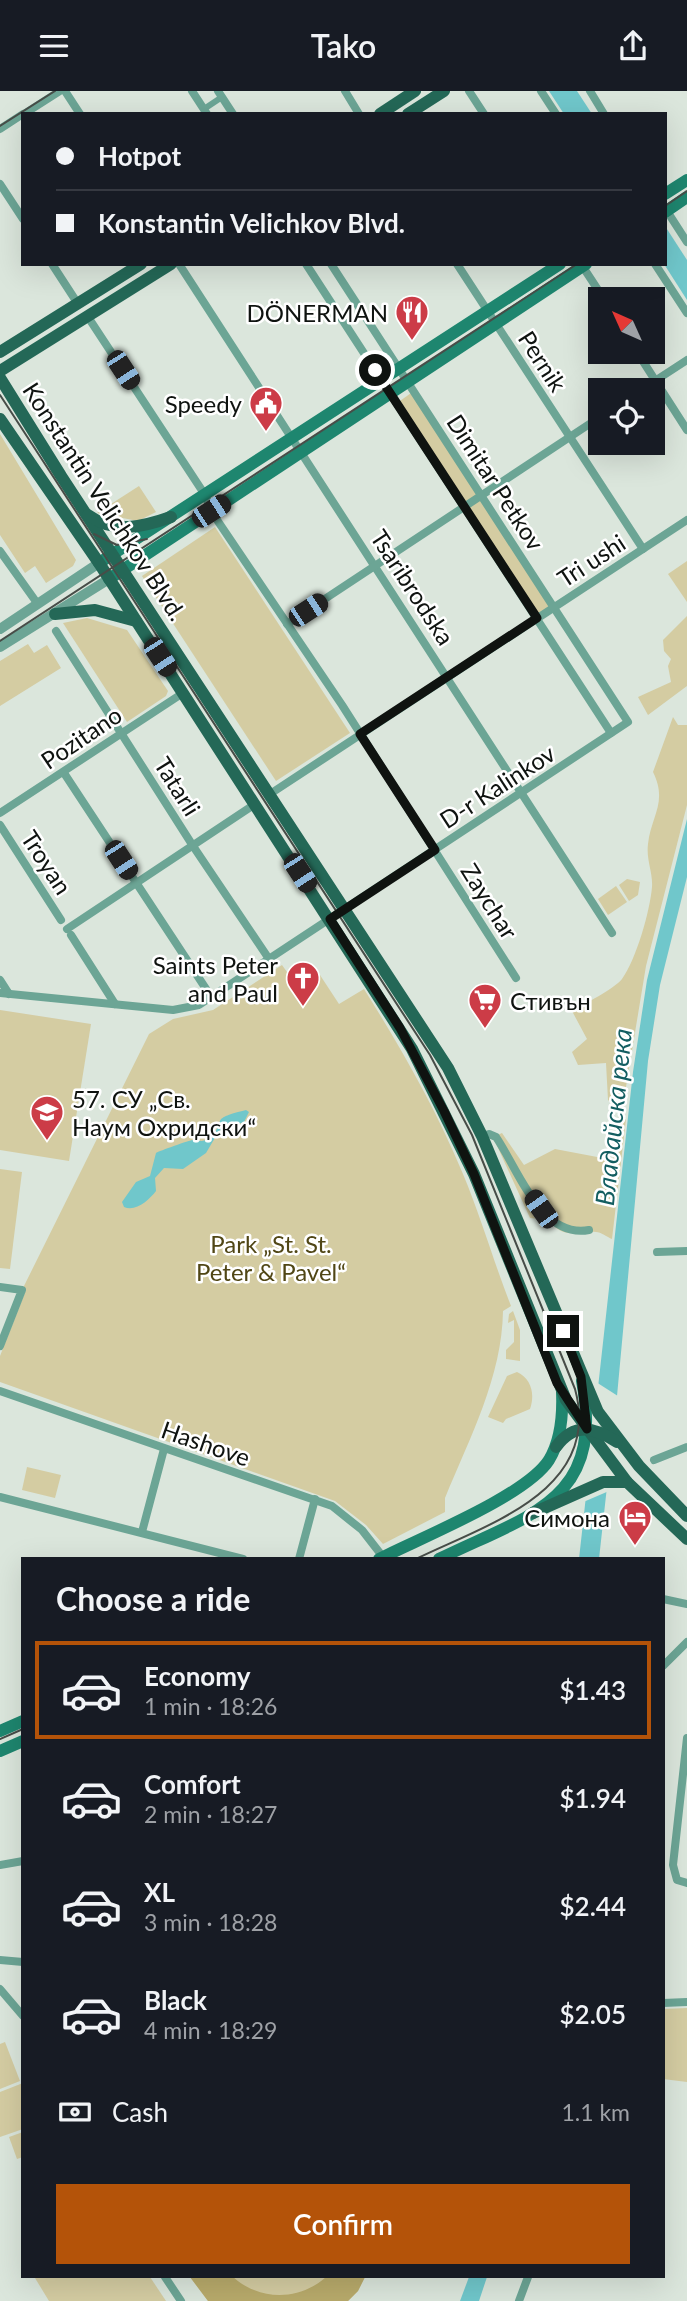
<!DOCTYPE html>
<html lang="en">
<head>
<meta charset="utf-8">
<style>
	:root { --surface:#171b24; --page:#20242c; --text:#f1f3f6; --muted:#9ea1a6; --line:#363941; --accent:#b45309 }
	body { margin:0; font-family:Lato,sans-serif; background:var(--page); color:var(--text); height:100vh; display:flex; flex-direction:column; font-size:26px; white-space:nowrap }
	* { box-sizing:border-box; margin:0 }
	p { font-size:23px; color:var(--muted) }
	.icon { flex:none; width:38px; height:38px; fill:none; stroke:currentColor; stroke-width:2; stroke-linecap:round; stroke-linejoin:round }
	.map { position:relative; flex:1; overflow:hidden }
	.side { position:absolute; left:21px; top:1466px; width:644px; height:721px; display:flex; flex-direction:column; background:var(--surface); border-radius:0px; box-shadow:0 7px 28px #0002 }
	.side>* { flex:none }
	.guide { position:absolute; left:21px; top:21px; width:646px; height:154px; border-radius:0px; box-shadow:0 7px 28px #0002; display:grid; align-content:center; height:154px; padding:0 35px; background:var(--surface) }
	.needle { width:46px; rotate:315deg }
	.fabs { position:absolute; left:588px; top:196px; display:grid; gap:14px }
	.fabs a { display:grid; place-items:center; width:77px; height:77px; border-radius:0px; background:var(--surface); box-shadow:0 7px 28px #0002; font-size:35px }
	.end { position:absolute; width:32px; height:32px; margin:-16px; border:9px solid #0f1310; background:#fff; box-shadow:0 0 0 4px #fff }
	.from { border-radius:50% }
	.car { position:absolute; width:21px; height:42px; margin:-21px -10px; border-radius:9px; box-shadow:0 0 5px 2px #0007; background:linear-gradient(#222 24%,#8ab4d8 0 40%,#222 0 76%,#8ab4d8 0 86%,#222 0) }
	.guide b { display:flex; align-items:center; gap:24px; height:66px; font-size:26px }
	.guide b+b { border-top:2px solid var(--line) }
	.guide i { width:18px; height:18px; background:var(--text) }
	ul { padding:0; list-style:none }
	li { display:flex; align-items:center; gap:21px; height:98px; margin:0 14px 10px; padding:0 21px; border:4px solid transparent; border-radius:0px }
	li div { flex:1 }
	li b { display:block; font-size:26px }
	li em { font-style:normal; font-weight:600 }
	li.selected { border-color:var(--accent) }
	li>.icon { width:63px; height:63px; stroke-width:1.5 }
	h2 { padding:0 35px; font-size:32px; line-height:84px }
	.pay { display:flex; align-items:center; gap:18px; height:77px; padding:0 35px; font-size:26px }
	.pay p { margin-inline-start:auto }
	.button { display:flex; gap:14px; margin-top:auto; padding:14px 35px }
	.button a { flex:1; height:80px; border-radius:0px; background:var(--accent); color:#fff; font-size:28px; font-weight:600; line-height:80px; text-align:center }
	header { display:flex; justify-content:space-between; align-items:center; height:91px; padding:0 35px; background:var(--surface); font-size:32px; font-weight:600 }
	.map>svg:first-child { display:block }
	.green { fill:#d4cca2 }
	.forest { fill:#b8aa6b }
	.water { fill:#70c7cb }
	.pier { fill:#dbe6dc }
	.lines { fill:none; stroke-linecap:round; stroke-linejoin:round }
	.pedestrian { stroke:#6ca595; stroke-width:6 }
	.minor { stroke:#6ca595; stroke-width:8 }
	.tertiary { stroke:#6ca595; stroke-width:10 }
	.secondary { stroke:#1e866f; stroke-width:12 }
	.primary { stroke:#246857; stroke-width:12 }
	.tram { stroke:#474d48; stroke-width:2 }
	.route { stroke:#0f1310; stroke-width:9 }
	.labels { text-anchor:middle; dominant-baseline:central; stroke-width:5; stroke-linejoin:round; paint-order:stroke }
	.poi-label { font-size:24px; fill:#0f1310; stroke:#fff; text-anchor:end }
	.street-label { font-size:24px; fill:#0f1310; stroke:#fff }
	.park-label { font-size:24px; fill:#504615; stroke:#fff }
	.water-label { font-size:26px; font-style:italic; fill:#135e61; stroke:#fff }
</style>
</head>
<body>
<header><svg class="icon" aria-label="menu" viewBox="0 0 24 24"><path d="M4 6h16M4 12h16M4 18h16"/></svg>Tako<svg class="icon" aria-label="share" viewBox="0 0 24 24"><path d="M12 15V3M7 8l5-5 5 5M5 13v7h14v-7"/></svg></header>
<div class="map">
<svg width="687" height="2210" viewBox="0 0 687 2210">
	<rect width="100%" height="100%" fill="#dbe6dc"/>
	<g class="green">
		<polygon points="414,300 554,516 537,527 397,312"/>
		<polygon points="0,343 76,469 73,475 46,492 35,475 25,482 0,444"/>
		<polygon points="139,395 156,421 138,430 97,422"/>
		<polygon points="215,436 350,642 276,690 142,485"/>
		<polygon points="687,470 687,511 668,483"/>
		<polygon points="687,525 687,595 648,624 638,606 671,591 668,575 671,568 664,560 663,549"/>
		<polygon points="87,527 127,539 168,600 166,605 127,631 63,532"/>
		<polygon points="28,553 34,562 47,554 61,577 0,615 0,570"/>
		<path d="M673,626L678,634H687V714L646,875L622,1020L608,1009L606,972L578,974L572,961L587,948L572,920C584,913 614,898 622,888C636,869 650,820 652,796C653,781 646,769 648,753C651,725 668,711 653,681Z"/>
		<polygon points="627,788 640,791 638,804 629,810 619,794"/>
		<polygon points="616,795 627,811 608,824 598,808"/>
		<path d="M282,874L297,895L318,881L339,913L364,898C401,957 436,1018 463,1083C481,1126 494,1172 511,1215L503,1220C502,1286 470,1346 445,1407V1421L383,1453L366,1434L335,1410L0,1291V1265L26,1199H22L149,943L173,928L213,919Z"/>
		<polygon points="0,919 91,933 69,1070 0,1059"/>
		<path d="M619,1024L626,1028L612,1148C607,1146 601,1141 596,1141C573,1137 567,1151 548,1129L530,1127L493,1046L502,1042L524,1074L555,1058L613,1069Z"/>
		<polygon points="0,1078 22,1081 10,1178 0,1177"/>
		<polygon points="513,1220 520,1239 520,1270 506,1268 506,1259 514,1251 514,1229 508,1232 509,1223"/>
		<path d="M517,1281C532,1288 535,1304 530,1318L506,1328L503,1332L488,1326L507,1285Z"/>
		<polygon points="27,1376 61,1384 55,1407 22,1399"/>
		<polygon points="687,1917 687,1991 663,1988 663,1918"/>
		<polygon points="5,1951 20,1990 0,1998 0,1953"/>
		<polygon points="23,1992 23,2038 0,2046 0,2001"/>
		<polygon points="23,2041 23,2066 17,2068 9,2046"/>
		<polygon points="150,2186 166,2210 49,2210 35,2187"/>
		<polygon points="190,2186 365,2186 358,2200 348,2210 208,2210"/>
	</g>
	<path class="forest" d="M190,2186H233C260,2210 299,2210 326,2186H365L358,2200L348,2210H208Z"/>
	<g class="water">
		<polygon points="549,0 577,0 592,23 564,23"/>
		<polygon points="665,135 687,169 687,209 664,173"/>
		<polygon points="687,728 687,786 660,894 648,970 617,1305 599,1468 579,1468 633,981 647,889"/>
		<path d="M246,1019L249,1021L244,1031L219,1040L206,1062L183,1078L164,1077L155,1087L156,1100C149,1109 136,1121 124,1116L122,1111L136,1091L150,1085L156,1062C159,1060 190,1049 193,1049C198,1049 203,1052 209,1047C230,1029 205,1029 246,1019Z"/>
		<polygon points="469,2186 487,2186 479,2210 460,2210"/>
	</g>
	<polygon class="pier" points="596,1291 621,1307 609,1400 581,1412"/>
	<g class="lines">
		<polyline class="pedestrian" points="204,18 222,6"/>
		<g class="minor">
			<polyline points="65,0 80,23"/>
			<polyline points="192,0 207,23"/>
			<polyline points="218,0 233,23"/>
			<polyline points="345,0 359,23"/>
			<polyline points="469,0 484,23"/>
			<polyline points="541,0 556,23"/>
			<polyline points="590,0 604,23"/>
			<polyline points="24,23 60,0"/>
			<polyline points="0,38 23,23"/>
			<polyline points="0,93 23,128"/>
			<polyline points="665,117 687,151"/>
			<polyline points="52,173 78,213"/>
			<polyline points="179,173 612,842"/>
			<polyline points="306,173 611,642"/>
			<polyline points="457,173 643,458"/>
			<polyline points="581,173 604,208"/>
			<polyline points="655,173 687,222"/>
			<polyline points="88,226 205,404 211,420 342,614 516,887"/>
			<polyline points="637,261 687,339"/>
			<polyline points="641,299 687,269"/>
			<polyline points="0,460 37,512"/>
			<polyline points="287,533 600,326"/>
			<polyline points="56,540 193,755 269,868"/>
			<polyline points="64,682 212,907"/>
			<polyline points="270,703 687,429"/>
			<polyline points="0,722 183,602"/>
			<polyline points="0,734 61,829"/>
			<polyline points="67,838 255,713"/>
			<polyline points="71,844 115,913"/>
			<polyline points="0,889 9,903"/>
			<polyline points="0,902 173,919 199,914 628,631 331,173"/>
			<path d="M482,1045L489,1043L496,1046C518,1078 541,1148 589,1139"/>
			<polyline points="657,1161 687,1160"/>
			<polyline points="0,1196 22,1199 0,1255"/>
			<polyline points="0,1300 332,1415 362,1439 383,1466"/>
			<polyline points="654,1369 687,1356"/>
			<polyline points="0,1406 243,1468"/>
			<polyline points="142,1441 164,1358"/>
			<polyline points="299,1468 315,1408"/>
			<polyline points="663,1508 687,1513"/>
			<polyline points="663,1575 687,1551"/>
			<polyline points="687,1647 673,1774 677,1789 687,1792"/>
			<polyline points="0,1774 23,1770"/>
			<polyline points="0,1869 23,1871"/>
			<polyline points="0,1898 23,1925"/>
			<polyline points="663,1912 687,1911"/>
			<polyline points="165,2186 181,2210"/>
			<polyline points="519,2210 528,2186"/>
		</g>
		<g class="tertiary">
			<polyline points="0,538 99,472"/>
			<polyline points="0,556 109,488"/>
		</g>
		<g class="secondary">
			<polyline points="665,103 687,89"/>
			<polyline points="665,121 687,106"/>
			<polyline points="99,472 560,173"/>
			<polyline points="109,488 586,173"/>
			<path d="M379,1468C420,1447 526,1405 549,1369C561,1349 563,1324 562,1301"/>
			<path d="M439,1468C528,1424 605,1411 582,1290"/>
			<polyline points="0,1640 23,1630"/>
			<polyline points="0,1660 23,1650"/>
		</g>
		<g class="primary">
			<polyline points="380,23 415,0"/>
			<polyline points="408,23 444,0"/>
			<polyline points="0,261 141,173"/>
			<polyline points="0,280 171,173"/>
			<polyline points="0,287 61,385 448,977 482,1045 598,1321 639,1375 687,1425"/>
			<polyline points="0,328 99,472 412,958 474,1083 566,1309 627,1391 687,1448"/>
			<path d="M88,424C114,443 143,436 171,426"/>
			<polyline points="55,523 95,519 136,530"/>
			<path d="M556,1356C574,1331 594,1336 617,1351"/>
			<polyline points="533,1422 603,1391 627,1391"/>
		</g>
		<g class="tram">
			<polyline points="0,35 55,0"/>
			<polyline points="665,115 687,100"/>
			<path d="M0,304L430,964L472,1044L575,1298C603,1400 485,1434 416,1468"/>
			<polyline points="94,443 117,454 147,448"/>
			<polyline points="0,550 577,173"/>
			<polyline points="0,1648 23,1638"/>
		</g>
	</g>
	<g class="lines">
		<polyline class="route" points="375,279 537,527 360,643 435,759 330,828 400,937 444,1020 474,1083 557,1292 587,1338 581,1286 563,1240"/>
	</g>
	<defs>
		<symbol id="restaurant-pin" viewBox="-11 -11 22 30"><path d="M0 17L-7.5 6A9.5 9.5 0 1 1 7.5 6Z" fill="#cc3c47" stroke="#fff"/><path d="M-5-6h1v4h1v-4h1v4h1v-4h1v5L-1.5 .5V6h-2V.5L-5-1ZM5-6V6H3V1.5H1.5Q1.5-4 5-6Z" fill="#fff"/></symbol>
		<symbol id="civic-pin" viewBox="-11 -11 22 30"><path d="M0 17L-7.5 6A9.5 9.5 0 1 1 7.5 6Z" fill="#cc3c47" stroke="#fff"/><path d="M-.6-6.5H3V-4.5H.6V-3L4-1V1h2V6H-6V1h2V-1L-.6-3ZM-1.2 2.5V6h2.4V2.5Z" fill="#fff"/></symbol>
		<symbol id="church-pin" viewBox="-11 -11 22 30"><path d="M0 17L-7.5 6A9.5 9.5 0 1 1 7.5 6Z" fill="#cc3c47" stroke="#fff"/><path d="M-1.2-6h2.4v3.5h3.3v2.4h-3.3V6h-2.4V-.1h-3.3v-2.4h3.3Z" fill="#fff"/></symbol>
		<symbol id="supermarket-pin" viewBox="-11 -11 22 30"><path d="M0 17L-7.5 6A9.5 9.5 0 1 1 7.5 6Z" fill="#cc3c47" stroke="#fff"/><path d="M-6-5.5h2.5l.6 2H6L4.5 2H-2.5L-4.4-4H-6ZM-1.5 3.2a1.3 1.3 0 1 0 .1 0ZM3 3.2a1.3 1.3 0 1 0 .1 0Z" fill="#fff"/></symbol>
		<symbol id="school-pin" viewBox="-11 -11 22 30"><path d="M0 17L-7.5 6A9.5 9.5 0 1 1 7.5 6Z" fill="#cc3c47" stroke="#fff"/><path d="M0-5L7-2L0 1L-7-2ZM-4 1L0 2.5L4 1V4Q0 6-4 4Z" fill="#fff"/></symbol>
		<symbol id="hotel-pin" viewBox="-11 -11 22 30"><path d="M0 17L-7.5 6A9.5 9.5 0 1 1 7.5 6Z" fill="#cc3c47" stroke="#fff"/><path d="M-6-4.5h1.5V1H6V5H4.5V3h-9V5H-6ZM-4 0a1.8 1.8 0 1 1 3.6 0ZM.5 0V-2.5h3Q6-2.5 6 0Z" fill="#fff"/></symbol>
	</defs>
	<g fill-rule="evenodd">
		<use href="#restaurant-pin" x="393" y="202" width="38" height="52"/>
		<use href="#civic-pin" x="247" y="293" width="38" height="52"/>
		<use href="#church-pin" x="284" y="868" width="38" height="52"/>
		<use href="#supermarket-pin" x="466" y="890" width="38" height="52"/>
		<use href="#school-pin" x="28" y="1002" width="38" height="52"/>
		<use href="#hotel-pin" x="616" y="1407" width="38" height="52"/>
	</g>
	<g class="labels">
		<g class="poi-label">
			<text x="388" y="221">DÖNERMAN</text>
			<text x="242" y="312">Speedy</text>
			<text x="278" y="873">Saints Peter<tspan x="278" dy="28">and Paul</tspan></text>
			<text x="510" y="909" text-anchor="start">Стивън</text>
			<text x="72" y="1007" text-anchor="start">57. СУ „Св.<tspan x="72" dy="28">Наум Охридски“</tspan></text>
			<text x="610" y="1426">Симона</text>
		</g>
		<g class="street-label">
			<text transform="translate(543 270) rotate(57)">Pernik</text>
			<text transform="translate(496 391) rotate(57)">Dimitar Petkov</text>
			<text transform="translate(105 410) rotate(57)">Konstantin Velichkov Blvd.</text>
			<text transform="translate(591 469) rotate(-33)">Tri ushi</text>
			<text transform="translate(413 496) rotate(57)">Tsaribrodska</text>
			<text transform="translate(81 646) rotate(-34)">Pozitano</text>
			<text transform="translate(178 695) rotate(58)">Tatarli</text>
			<text transform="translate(497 695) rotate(-33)">D-r Kalinkov</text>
			<text transform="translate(47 771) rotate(57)">Troyan</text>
			<text transform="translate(490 810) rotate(58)">Zaychar</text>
			<text transform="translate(206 1352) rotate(19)">Hashove</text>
		</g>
		<g class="park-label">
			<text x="271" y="1152">Park „St. St.<tspan x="271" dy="28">Peter &amp; Pavel“</tspan></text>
		</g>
		<g class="water-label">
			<text transform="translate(613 1026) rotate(-84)">Владайска река</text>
		</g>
	</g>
</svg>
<div class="fabs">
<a><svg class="needle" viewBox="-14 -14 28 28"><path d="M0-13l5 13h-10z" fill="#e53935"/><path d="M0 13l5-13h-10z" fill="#9ea1a6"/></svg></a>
<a><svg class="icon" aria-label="locate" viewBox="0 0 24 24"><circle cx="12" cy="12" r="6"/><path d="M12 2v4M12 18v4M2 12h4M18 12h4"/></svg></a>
</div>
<i class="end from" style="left:375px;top:279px"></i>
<i class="end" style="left:563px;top:1240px"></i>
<i class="car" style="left:123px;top:279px;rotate:147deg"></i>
<i class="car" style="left:211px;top:420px;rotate:57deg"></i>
<i class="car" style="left:308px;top:519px;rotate:57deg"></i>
<i class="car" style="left:160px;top:566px;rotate:147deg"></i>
<i class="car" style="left:121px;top:769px;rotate:147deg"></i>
<i class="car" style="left:300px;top:782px;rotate:147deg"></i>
<i class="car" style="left:541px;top:1118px;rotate:325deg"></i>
<div class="guide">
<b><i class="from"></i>Hotpot</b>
<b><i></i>Konstantin Velichkov Blvd.</b>
</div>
<section class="side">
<h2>Choose a ride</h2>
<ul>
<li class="selected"><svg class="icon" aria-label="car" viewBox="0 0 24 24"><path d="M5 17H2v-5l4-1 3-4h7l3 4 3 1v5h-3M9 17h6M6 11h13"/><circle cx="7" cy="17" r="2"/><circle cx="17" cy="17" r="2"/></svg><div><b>Economy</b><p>1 min · 18:26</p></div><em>$1.43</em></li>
<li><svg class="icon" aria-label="car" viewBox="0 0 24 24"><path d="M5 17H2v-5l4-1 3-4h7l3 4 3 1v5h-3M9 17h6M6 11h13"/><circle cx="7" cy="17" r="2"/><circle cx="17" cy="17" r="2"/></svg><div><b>Comfort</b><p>2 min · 18:27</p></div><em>$1.94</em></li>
<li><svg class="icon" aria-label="car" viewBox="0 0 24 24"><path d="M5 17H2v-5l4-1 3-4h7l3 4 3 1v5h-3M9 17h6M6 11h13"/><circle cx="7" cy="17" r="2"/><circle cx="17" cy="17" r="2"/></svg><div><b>XL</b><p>3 min · 18:28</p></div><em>$2.44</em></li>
<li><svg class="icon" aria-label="car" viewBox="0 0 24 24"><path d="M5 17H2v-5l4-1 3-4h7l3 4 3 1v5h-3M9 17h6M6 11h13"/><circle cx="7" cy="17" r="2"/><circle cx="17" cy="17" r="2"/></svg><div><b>Black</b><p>4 min · 18:29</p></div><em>$2.05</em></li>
</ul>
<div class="pay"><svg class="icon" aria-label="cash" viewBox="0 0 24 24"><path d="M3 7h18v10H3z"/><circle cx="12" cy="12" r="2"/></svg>Cash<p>1.1 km</p></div>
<div class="button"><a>Confirm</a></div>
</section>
</div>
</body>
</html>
